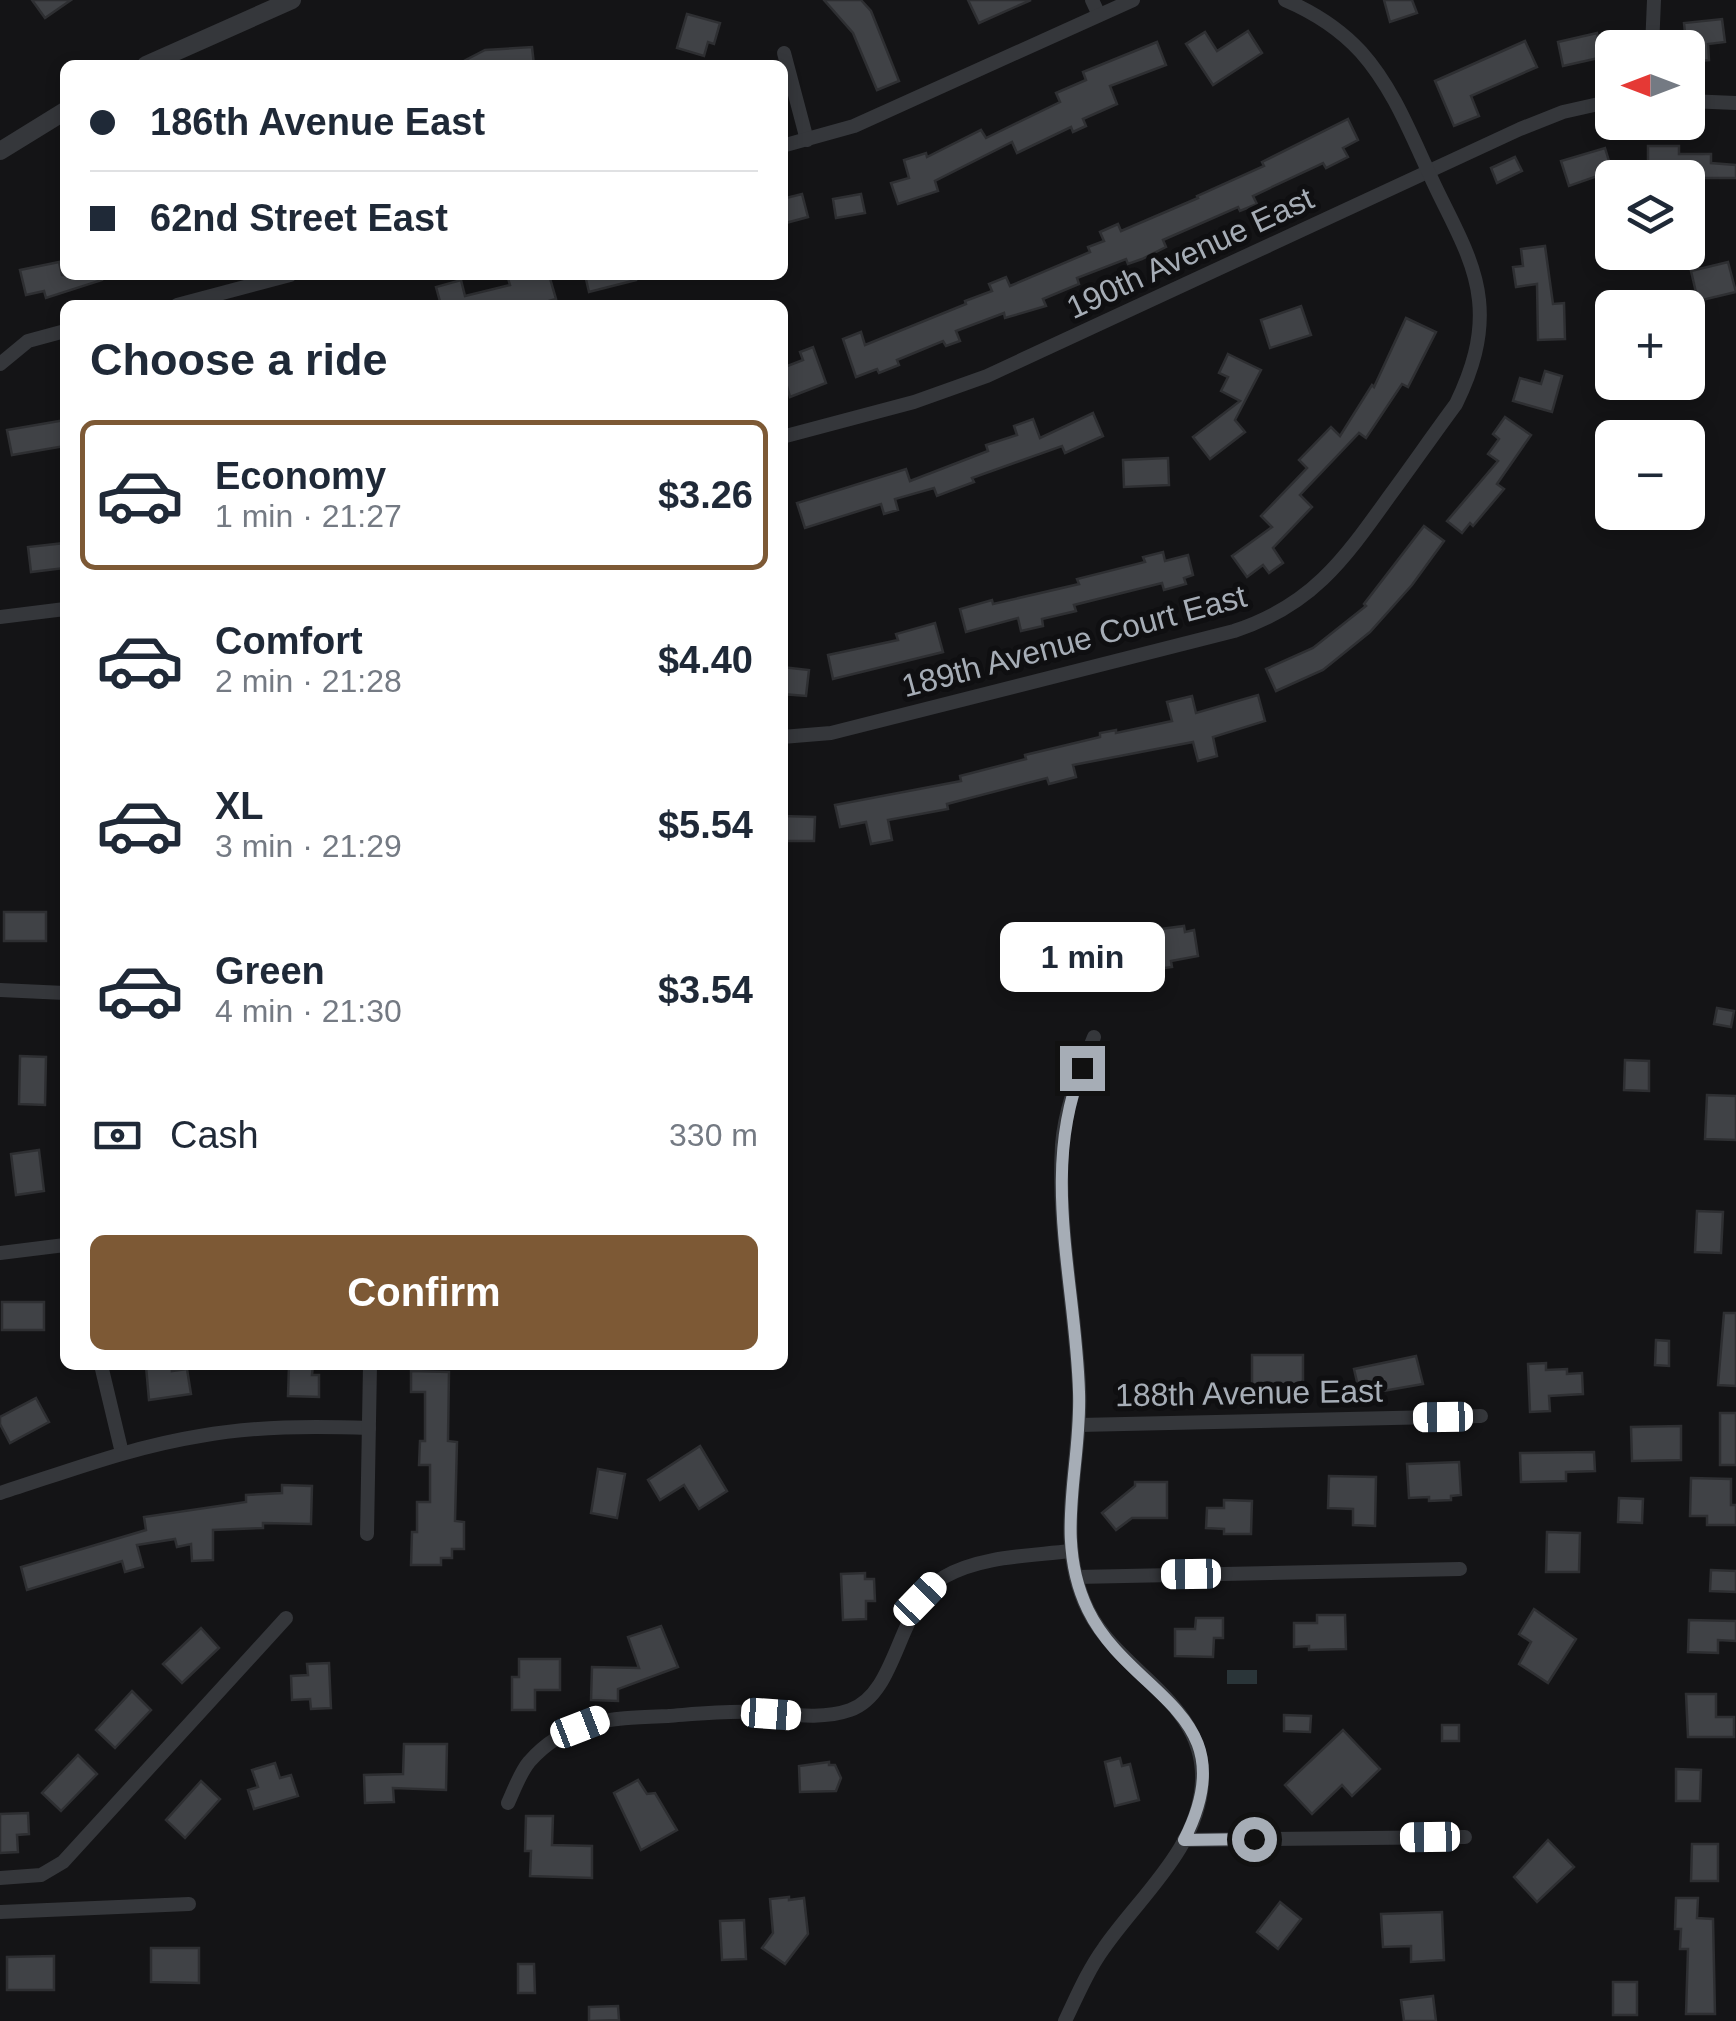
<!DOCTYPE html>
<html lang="en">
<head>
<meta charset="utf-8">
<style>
	:root { --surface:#fff; --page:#f2f2f3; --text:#1f2937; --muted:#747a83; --line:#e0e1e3; --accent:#7d5935 }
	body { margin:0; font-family:Arial,sans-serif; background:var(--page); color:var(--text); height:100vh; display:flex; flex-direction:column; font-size:38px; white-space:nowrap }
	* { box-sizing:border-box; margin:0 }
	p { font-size:32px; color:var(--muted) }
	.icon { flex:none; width:55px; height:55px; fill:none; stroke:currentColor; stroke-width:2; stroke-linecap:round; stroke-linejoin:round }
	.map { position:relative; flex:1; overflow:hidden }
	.side { position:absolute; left:60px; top:300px; width:728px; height:1070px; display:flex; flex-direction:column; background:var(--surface); border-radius:15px; box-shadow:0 5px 15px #0003 }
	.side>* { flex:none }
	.guide { position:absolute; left:60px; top:60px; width:728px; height:220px; border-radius:15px; box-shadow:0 5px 15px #0003; display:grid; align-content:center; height:220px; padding:0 30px; background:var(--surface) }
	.needle { width:65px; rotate:270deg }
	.controls { position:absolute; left:1595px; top:30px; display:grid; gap:20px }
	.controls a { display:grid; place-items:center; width:110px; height:110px; border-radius:15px; background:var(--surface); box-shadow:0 5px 15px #0003; font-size:50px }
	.end { position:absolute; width:45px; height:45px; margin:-22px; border:12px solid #a6adb6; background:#111; box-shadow:0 0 0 5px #111 }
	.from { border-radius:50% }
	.bubble { position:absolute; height:70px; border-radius:15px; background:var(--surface); box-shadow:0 5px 15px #0003; font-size:32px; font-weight:800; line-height:70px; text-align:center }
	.car { position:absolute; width:30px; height:60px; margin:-30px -15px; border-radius:12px; box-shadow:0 0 8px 2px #0007; background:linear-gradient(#fff 24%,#345 0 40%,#fff 0 76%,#345 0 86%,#fff 0) }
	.guide b { display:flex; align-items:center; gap:35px; height:95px; font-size:38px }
	.guide b+b { border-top:2px solid var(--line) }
	.guide i { width:25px; height:25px; background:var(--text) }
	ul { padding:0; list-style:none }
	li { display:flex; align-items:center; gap:30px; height:150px; margin:0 20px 15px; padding:0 10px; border:5px solid transparent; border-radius:15px }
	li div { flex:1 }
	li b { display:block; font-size:38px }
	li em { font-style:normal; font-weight:800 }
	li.active { border-color:var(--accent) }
	li>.icon { width:90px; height:90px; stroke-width:1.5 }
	h2 { padding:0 30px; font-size:45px; line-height:120px }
	.pay { display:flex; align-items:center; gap:25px; height:110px; padding:0 30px; font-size:38px }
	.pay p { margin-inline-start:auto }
	.button { display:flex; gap:20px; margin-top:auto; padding:20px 30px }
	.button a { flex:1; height:115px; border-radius:15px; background:var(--accent); color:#fff; font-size:40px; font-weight:800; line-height:115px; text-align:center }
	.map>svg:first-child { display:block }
	.water { fill:#2a3539 }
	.building { fill:#404246; stroke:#2e2f32; stroke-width:2.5 }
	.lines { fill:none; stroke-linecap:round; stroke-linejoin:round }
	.minor { stroke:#35373b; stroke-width:14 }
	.tertiary { stroke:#35373b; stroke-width:18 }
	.route { stroke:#a6adb6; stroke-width:12 }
	.labels { text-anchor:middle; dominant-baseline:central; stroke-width:10; stroke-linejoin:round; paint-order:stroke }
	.street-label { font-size:32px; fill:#a6adb6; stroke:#0f0f11 }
</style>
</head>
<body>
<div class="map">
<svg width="1736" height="2021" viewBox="0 0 1736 2021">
	<rect width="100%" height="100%" fill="#141416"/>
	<rect class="water" x="1227" y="1670" width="30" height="14"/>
	<g class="building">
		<polygon points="32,0 71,0 45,18"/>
		<polygon points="824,0 861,0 871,11 899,81 877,90 853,33"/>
		<polygon points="968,0 1031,0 979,23"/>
		<polygon points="1384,0 1412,0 1417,13 1390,22"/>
		<polygon points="687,14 720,23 714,44 708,42 704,56 677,48"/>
		<polygon points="1722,19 1725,42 1708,44 1709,60 1688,62 1684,23"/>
		<polygon points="1248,31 1262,53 1213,85 1186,44 1205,32 1217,51"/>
		<polygon points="1597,33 1603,57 1563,66 1558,42"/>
		<polygon points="1525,41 1537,67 1471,96 1479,116 1454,126 1435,81"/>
		<polygon points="1157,42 1166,65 1110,86 1117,104 1083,119 1086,126 1073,132 1071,127 1017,153 1012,142 935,181 938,191 898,204 891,183 909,178 904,160 926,153 927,157 981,130 986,138 1060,102 1056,93 1086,80 1083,72"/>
		<polygon points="532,47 534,65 456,65 485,50"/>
		<polygon points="1348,119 1358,140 1343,148 1348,157 1326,168 1323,163 1253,196 1257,204 1240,211 1238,207 1163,240 1166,247 1142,259 1128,264 1126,259 1077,278 1079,284 1043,299 1046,306 1005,318 1004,313 956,331 960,341 946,346 943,341 897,360 899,365 879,373 877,369 856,377 843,339 861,332 865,345 966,304 965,301 992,291 989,284 1006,277 1010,286 1090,252 1088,247 1104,241 1100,232 1118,224 1121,231 1198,198 1197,196 1264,166 1262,162"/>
		<polygon points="1648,146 1679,146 1679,154 1711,154 1711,163 1736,165 1736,178 1677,178 1677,165 1648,163"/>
		<polygon points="1605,148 1612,171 1569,186 1561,161"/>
		<polygon points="1515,157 1522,171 1497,183 1491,168"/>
		<polygon points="802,194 808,217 782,224 782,199"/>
		<polygon points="861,194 865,213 836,218 833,199"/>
		<polygon points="1545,246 1553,304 1564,303 1565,339 1538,340 1537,284 1516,287 1513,267 1523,266 1521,249"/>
		<polygon points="59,262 62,275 101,275 102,280 46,298 44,291 26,295 20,270"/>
		<polygon points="1728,262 1736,292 1698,301 1691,271"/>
		<polygon points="507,275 549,275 556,299 535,305 441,305 436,287 461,280 465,296 510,285"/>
		<polygon points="585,275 635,275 636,280 589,292"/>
		<polygon points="1301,306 1311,335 1270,348 1261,320"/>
		<polygon points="1406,318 1436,332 1408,387 1402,384 1366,438 1359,433 1300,495 1312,507 1273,548 1283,563 1269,573 1263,565 1247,577 1232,556 1272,527 1261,516 1307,468 1299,460 1331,427 1340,436 1372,385 1374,387"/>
		<polygon points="813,347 826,383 790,397 782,368 803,360 800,352"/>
		<polygon points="1228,354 1261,370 1235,420 1245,432 1210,459 1193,437 1240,401 1221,391 1228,377 1219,373"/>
		<polygon points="1545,371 1562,376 1552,412 1513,401 1520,378 1541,384"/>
		<polygon points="1093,413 1103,436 1065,453 1062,446 972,478 974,482 937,496 934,488 895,499 898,510 884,514 881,504 805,528 797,503 906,469 910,481 988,451 986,445 1017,435 1014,426 1033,419 1040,438"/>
		<polygon points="1505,417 1531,435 1497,484 1504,489 1473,526 1470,523 1462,533 1447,521 1498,461 1488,454 1499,439 1493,434"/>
		<polygon points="65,420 65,446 12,455 7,430"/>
		<polygon points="1168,458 1169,485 1124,487 1123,460"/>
		<polygon points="1424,526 1444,541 1412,585 1370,632 1323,670 1276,691 1266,669 1313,648 1366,606 1364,604"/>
		<polygon points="65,543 65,568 31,572 28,547"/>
		<polygon points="1163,552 1165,561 1188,555 1193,575 1184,578 1186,584 1164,590 1162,583 1074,605 1076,611 1042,619 1043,626 1021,631 1018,618 966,632 960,609 992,600 993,604 1079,584 1077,579 1145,562 1143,557"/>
		<polygon points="935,623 943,652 833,679 828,655 898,640 896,634"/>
		<polygon points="782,667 809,670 806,696 782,694"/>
		<polygon points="1258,695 1265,721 1213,737 1217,756 1198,761 1193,742 1073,765 1076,777 1049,784 1047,778 947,804 948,809 888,820 892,840 871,844 866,822 840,827 835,805 961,781 960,776 1026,759 1025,755 1100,737 1100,733 1116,730 1116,733 1172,721 1167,702 1192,696 1196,713"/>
		<polygon points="782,816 815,817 814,841 782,841"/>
		<rect x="4" y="912" width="42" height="29"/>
		<polygon points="1184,926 1185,932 1194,930 1198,956 1171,961 1172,967 1150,970 1146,945 1154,944 1152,930"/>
		<polygon points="1717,1008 1734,1011 1731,1027 1714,1024"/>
		<polygon points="20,1056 46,1057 45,1105 19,1104"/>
		<polygon points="1625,1060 1649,1061 1649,1091 1624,1090"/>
		<polygon points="1707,1095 1736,1096 1736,1140 1705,1139"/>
		<polygon points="39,1150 44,1191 16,1195 11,1154"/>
		<polygon points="1697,1211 1723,1212 1721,1253 1695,1252"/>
		<rect x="2" y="1302" width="42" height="28"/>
		<polygon points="1724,1313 1736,1313 1736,1386 1718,1385"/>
		<polygon points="1656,1340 1669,1341 1669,1366 1655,1365"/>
		<polygon points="1252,1355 1303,1355 1303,1401 1277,1401 1277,1392 1252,1392"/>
		<polygon points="1416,1356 1423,1384 1360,1395 1354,1369"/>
		<polygon points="1546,1363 1546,1370 1567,1369 1567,1374 1582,1373 1583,1394 1549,1396 1550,1411 1530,1412 1528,1364"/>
		<polygon points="156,1365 172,1365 172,1371 187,1369 191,1394 149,1400 146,1366"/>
		<polygon points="289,1365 313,1365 312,1375 319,1375 319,1397 288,1396"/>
		<polygon points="411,1371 449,1372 448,1441 457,1442 455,1521 464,1522 464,1549 452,1549 452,1558 441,1558 441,1565 411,1565 412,1532 417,1532 417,1502 430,1502 430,1465 419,1465 420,1441 425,1441 425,1392 411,1392"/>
		<polygon points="36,1398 49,1422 10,1443 0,1424 0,1417"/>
		<rect x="1720" y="1413" width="16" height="52"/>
		<polygon points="1681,1426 1681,1460 1632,1461 1631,1427"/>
		<polygon points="700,1446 727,1491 699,1509 684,1485 660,1500 648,1480"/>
		<polygon points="1594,1452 1595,1471 1566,1472 1566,1481 1521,1482 1520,1453"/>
		<polygon points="1459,1462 1461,1495 1451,1496 1451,1500 1429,1501 1429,1497 1409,1498 1407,1464"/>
		<polygon points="598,1469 625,1474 617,1518 591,1513"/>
		<polygon points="1329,1476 1376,1477 1375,1526 1353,1525 1353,1509 1328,1508"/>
		<polygon points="1691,1478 1731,1479 1731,1505 1736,1505 1736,1525 1707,1525 1707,1516 1690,1516"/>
		<polygon points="1135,1482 1167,1482 1167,1518 1132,1518 1116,1530 1102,1513 1135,1486"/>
		<polygon points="282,1485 312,1486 311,1524 263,1523 263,1528 213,1530 213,1560 192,1561 191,1544 177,1547 175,1539 137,1545 143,1567 125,1572 122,1561 27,1590 21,1567 146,1530 144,1517 246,1502 246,1495 282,1493"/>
		<polygon points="1619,1498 1643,1499 1642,1523 1618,1522"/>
		<polygon points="1224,1500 1252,1501 1251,1534 1224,1534 1224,1529 1206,1528 1207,1508 1224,1508"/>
		<polygon points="1547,1532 1580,1533 1579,1572 1546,1572"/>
		<polygon points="1711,1570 1736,1571 1736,1592 1710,1591"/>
		<polygon points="865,1573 865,1579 874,1579 875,1601 866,1601 866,1619 843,1620 841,1574"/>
		<polygon points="1534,1609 1576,1639 1548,1683 1519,1664 1531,1642 1519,1634"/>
		<polygon points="1317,1615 1345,1615 1346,1649 1309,1650 1309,1646 1294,1647 1294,1623 1317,1623"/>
		<polygon points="1196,1618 1223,1618 1223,1638 1214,1638 1213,1657 1175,1656 1175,1629 1195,1629"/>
		<polygon points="1689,1620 1736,1621 1736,1641 1718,1640 1718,1653 1688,1652"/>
		<polygon points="661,1626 678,1667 618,1689 618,1701 591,1700 592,1667 639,1668 628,1637"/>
		<polygon points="201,1628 219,1648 182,1683 163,1664"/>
		<polygon points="519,1659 560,1659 560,1690 535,1690 535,1710 512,1710 512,1677 519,1677"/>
		<polygon points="329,1663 331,1708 311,1709 310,1699 292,1700 291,1676 308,1675 307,1664"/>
		<polygon points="132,1691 151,1710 115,1748 96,1730"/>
		<polygon points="1686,1694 1716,1694 1716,1717 1734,1717 1734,1737 1688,1737"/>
		<polygon points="1284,1715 1311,1716 1310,1732 1284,1731"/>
		<rect x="1442" y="1725" width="17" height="16"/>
		<polygon points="1343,1730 1380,1769 1352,1796 1342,1785 1312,1814 1285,1785"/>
		<polygon points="404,1744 447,1744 446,1790 393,1788 394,1802 365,1803 364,1775 403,1774"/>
		<polygon points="78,1755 97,1774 61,1811 42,1793"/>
		<polygon points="1120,1758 1122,1766 1130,1764 1139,1800 1115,1806 1105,1762"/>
		<polygon points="829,1762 829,1765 835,1765 841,1778 836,1791 800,1792 799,1766"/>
		<polygon points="275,1763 280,1778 291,1775 298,1796 254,1809 248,1790 258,1787 252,1770"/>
		<polygon points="1676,1769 1701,1770 1700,1801 1676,1801"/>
		<polygon points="638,1780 647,1794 655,1793 677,1830 641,1850 614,1793"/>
		<polygon points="201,1781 220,1799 185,1838 166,1820"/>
		<polygon points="28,1813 29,1834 17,1835 18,1852 0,1853 0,1814"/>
		<polygon points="526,1816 553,1816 552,1845 592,1846 592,1878 530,1876 531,1851 525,1851"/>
		<polygon points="1548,1840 1574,1867 1537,1902 1514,1877"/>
		<polygon points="1692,1844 1718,1844 1718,1881 1691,1881"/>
		<polygon points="789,1897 789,1900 804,1898 808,1934 785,1964 762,1948 773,1933 770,1899"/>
		<polygon points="1676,1898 1698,1898 1697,1918 1713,1919 1715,2014 1686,2014 1688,1949 1680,1949 1681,1929 1675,1929"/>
		<polygon points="1280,1902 1301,1919 1278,1949 1257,1932"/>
		<polygon points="1442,1912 1444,1960 1411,1962 1411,1946 1383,1947 1381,1914"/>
		<polygon points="744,1920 746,1959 722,1960 720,1921"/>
		<polygon points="151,1948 199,1948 199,1983 151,1982"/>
		<polygon points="54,1956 54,1990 7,1990 7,1957"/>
		<polygon points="518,1964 534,1964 535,1993 518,1993"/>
		<rect x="1613" y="1982" width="24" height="33"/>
		<polygon points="1433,1996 1436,2021 1404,2021 1401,2000"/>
		<polygon points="618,2006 619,2020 589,2021 589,2007"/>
	</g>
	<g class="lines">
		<g class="minor">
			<polyline points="1092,0 1099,15"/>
			<polyline points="1652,48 1654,0"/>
			<polyline points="784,53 807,140"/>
			<polyline points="1688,101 1736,103"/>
			<polyline points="782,146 854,126 1133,0"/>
			<polyline points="177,305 290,275"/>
			<polyline points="0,364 28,341 65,331"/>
			<polyline points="782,437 914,402 987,376 1520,129 1563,112 1612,101"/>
			<polyline points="0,617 65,609"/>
			<path d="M782,737L831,733L1234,631C1311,606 1343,561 1388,498C1411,467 1433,435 1456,404C1472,371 1483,337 1479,300C1475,260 1452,222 1435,186C1413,140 1395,90 1361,52C1340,29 1313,12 1285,0"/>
			<polyline points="0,990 65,993"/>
			<polyline points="0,1253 65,1245"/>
			<polyline points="101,1365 122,1453"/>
			<polyline points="1079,1425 1481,1416"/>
			<path d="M0,1493C66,1472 131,1447 200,1436C256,1426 312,1426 369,1428"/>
			<polyline points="367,1534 370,1365"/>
			<polyline points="1076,1577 1460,1569"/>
			<path d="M508,1803C514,1790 520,1773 529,1762C567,1718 614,1718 668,1716C695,1714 724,1711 751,1712C783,1713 819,1721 850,1710C899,1693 897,1604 944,1577C980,1556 1029,1556 1070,1551"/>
			<polyline points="1184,1840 1465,1837"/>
			<polyline points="0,1878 41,1875 63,1862 286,1618"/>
			<polyline points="0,1912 189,1904"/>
			<path d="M1065,2021C1077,1996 1088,1970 1104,1948C1140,1896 1199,1848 1202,1781C1205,1701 1119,1673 1088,1610C1052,1537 1083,1463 1079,1386C1075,1306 1057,1226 1062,1145C1065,1106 1080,1073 1094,1037"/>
		</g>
		<g class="tertiary">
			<polyline points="146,65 292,0"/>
			<polyline points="0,151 65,111"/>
		</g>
	</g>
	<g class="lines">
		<path class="route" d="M1082,1068C1040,1172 1076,1283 1079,1392C1082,1466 1053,1538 1088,1610C1131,1698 1249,1713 1184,1840L1254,1839"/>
	</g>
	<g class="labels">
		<g class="street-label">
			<text transform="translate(1190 253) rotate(-25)">190th Avenue East</text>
			<text transform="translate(1074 641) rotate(-15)">189th Avenue Court East</text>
			<text transform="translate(1249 1393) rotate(-1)">188th Avenue East</text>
		</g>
	</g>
</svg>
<div class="controls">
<a><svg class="needle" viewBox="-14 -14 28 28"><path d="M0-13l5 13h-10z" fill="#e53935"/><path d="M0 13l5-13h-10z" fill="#747a83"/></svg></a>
<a><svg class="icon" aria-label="layers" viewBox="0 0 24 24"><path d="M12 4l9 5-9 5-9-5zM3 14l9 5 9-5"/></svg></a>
<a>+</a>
<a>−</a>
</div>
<i class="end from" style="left:1254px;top:1839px"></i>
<i class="end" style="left:1082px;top:1068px"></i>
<div class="bubble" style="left:1000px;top:922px;width:165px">1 min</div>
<i class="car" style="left:1443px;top:1417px;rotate:269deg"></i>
<i class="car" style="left:1191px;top:1574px;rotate:269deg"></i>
<i class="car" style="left:920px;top:1599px;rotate:44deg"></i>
<i class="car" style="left:771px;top:1714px;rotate:94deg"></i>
<i class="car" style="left:580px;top:1727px;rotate:69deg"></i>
<i class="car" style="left:1430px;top:1837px;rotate:269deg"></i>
<div class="guide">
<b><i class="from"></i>186th Avenue East</b>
<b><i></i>62nd Street East</b>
</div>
<section class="side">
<h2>Choose a ride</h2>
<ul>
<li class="active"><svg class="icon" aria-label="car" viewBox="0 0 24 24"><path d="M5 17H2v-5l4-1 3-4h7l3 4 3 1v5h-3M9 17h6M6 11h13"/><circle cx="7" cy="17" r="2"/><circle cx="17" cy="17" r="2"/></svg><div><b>Economy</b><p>1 min · 21:27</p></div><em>$3.26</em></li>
<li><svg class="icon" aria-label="car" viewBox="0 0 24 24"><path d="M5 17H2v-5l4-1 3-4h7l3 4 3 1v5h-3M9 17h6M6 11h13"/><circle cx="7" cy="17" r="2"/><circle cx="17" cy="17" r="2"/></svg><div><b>Comfort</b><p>2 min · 21:28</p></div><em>$4.40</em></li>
<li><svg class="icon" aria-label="car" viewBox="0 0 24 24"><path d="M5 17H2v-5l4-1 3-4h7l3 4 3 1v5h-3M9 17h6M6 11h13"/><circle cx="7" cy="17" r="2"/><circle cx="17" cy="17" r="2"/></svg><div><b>XL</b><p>3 min · 21:29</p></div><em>$5.54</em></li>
<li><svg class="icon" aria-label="car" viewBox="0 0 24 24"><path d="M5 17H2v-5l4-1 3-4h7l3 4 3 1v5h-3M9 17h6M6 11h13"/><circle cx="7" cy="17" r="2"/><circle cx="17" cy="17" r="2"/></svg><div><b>Green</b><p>4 min · 21:30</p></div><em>$3.54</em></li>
</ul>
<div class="pay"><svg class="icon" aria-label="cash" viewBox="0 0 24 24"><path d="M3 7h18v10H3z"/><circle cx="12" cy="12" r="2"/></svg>Cash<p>330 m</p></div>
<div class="button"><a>Confirm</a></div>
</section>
</div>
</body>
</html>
